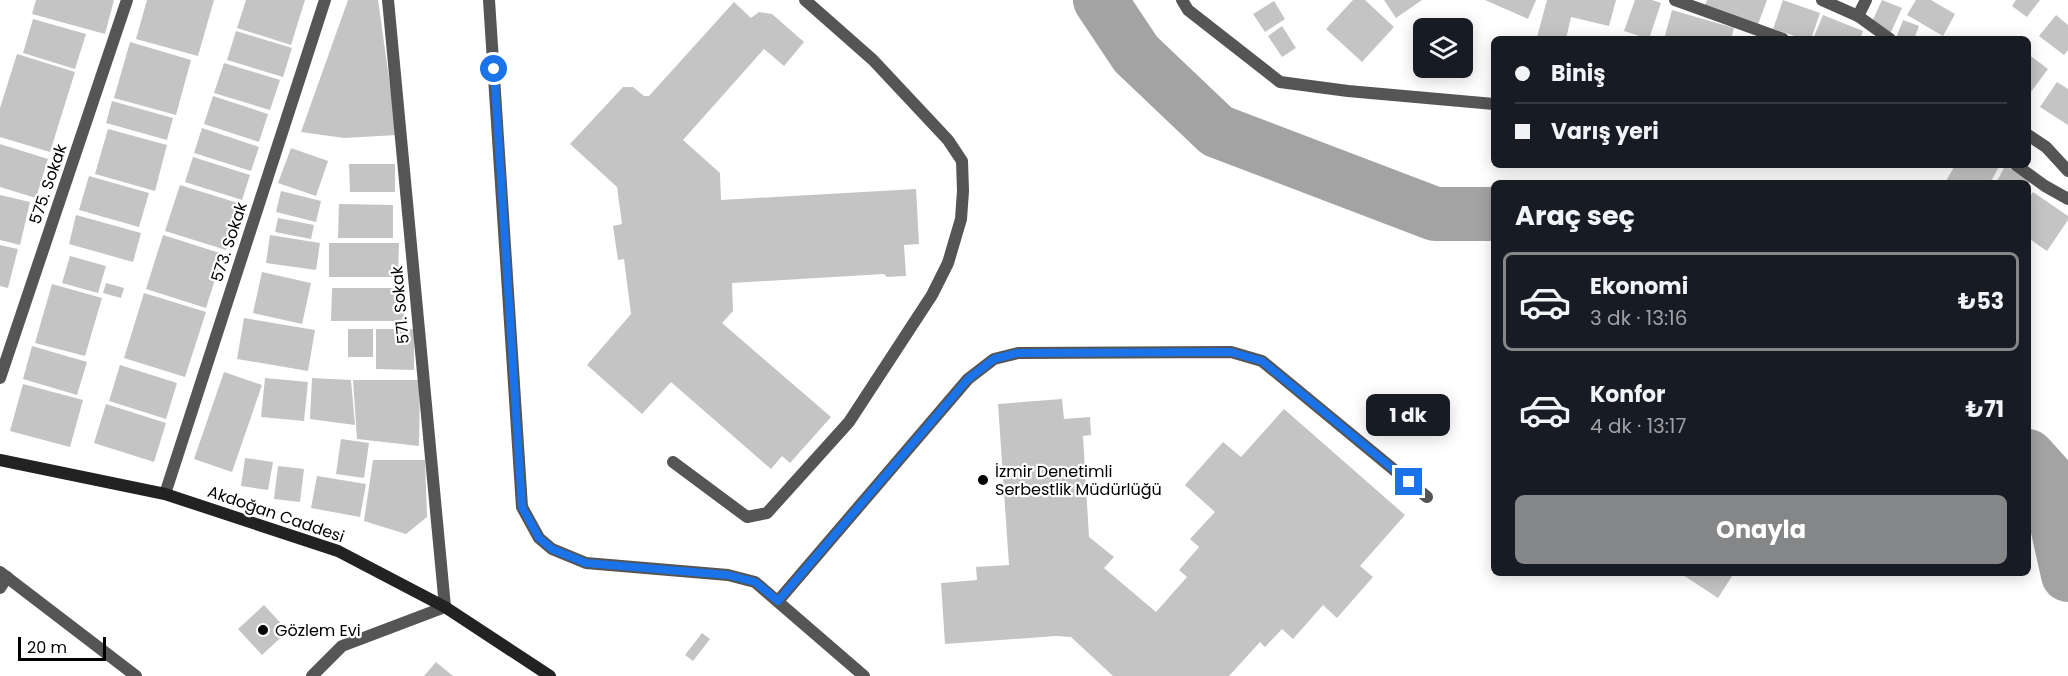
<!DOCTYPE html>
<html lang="tr">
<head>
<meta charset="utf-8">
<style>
	:root { --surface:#171b24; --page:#20242c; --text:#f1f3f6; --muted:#9ea1a6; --line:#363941; --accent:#858687 }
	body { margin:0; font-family:Poppins,sans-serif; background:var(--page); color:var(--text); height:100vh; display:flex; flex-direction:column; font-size:22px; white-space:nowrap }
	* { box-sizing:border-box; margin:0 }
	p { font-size:20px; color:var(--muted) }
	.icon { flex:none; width:33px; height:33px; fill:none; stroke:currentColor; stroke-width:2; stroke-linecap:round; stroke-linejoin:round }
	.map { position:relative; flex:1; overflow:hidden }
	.panel { position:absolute; left:1491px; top:180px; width:540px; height:396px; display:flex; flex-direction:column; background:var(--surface); border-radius:9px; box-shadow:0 3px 15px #0003 }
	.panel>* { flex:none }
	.guide { position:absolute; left:1491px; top:36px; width:540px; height:132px; border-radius:9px; box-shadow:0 3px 15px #0003; display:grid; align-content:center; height:132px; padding:0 24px; background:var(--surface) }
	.buttons { position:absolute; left:1413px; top:18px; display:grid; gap:12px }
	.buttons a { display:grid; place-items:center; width:60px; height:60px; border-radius:9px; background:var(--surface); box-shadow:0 3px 15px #0003; font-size:30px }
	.scale { position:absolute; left:18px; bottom:15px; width:88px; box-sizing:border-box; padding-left:6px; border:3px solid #000; border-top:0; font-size:16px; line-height:21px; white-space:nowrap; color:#000; -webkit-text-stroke:4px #fff; paint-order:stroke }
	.end { position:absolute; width:27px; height:27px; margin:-14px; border:8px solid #1a73e8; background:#fff; box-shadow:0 0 0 3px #fff }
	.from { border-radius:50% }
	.bubble { position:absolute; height:42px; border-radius:9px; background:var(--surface); box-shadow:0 3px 15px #0003; font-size:20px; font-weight:700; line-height:42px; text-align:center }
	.guide b { display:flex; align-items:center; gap:21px; height:57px; font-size:22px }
	.guide b+b { border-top:2px solid var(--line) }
	.guide i { width:15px; height:15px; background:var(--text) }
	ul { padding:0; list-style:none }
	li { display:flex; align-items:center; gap:18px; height:99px; margin:0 12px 9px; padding:0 12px; border:3px solid transparent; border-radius:9px }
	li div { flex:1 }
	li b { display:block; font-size:22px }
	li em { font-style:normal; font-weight:700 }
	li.selected { border-color:var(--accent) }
	li>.icon { width:54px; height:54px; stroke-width:1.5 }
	h2 { padding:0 24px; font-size:27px; line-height:72px }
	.action { display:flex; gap:12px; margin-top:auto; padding:12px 24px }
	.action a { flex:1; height:69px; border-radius:9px; background:var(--accent); color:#fff; font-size:24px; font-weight:700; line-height:69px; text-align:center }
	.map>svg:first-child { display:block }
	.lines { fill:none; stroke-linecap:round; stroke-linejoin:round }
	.river { stroke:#a3a3a3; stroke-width:54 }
	.building { fill:#c4c4c4 }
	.service { stroke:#555; stroke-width:12 }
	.minor { stroke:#555; stroke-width:12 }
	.secondary { stroke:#222; stroke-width:12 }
	.route { stroke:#1a73e8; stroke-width:8 }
	.poi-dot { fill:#000; stroke:#fff; stroke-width:2 }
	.labels { text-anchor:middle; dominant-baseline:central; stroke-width:4.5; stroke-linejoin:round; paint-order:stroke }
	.street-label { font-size:16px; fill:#000; stroke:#fff }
	.poi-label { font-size:16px; fill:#000; stroke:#fff; text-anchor:start }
</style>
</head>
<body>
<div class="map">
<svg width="2068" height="676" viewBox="0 0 2068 676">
	<rect width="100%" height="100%" fill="#fff"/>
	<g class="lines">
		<g class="river">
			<polyline points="1100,0 1136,54 1217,131 1435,214 1494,214"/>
			<polyline points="2028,456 2046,476 2068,575"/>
		</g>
	</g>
	<g class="building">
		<polygon points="36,0 114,0 105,34 32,14"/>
		<polygon points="147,0 214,0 198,56 136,39"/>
		<polygon points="246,0 305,0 291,45 237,28"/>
		<polygon points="348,0 378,0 397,135 344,138 301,132"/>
		<polygon points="1353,0 1365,0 1394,27 1362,62 1326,29"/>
		<polygon points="1384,0 1422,0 1396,18"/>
		<polygon points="1485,0 1536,0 1528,19"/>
		<polygon points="1547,0 1616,0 1609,26 1571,17 1566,39 1545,39 1537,37"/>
		<polygon points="1635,0 1652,0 1661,3 1649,39 1624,31"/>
		<polygon points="1707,0 1767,0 1757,27 1704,8"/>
		<polygon points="1783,0 1820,13 1811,39 1804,39 1773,29"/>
		<polygon points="1882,0 1902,8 1891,32 1871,24"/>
		<polygon points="1916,0 1931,0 1955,14 1943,36 1907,15"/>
		<polygon points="2016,0 2040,0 2027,17 2012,6"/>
		<polygon points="1274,1 1285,19 1265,32 1253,14"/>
		<polygon points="734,2 751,18 759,12 772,14 804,42 784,66 764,49 683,140 720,173 721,200 916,189 919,244 904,245 906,276 887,277 884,274 732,283 733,311 722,323 831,417 790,463 782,456 771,469 671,382 642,414 587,365 631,314 624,259 618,260 613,226 622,224 617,187 570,144 623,87 633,87 644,96 649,96"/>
		<polygon points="1672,10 1734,28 1731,39 1664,39"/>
		<polygon points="1823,15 1863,31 1860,39 1813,39"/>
		<polygon points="2056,15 2068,25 2068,50 2064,55 2039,36"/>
		<polygon points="33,19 86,34 75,69 23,53"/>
		<polygon points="1903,20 1919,26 1914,39 1896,38"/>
		<polygon points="1282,26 1296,48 1282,57 1268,36"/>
		<polygon points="236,31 292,48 283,77 227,60"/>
		<polygon points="130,42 191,60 176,115 114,98"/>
		<polygon points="17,54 75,72 50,152 0,137 0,108"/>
		<polygon points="2028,54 2048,69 2028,96"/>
		<polygon points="224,63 280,80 270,110 214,93"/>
		<polygon points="2057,82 2068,89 2068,125 2040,107"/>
		<polygon points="213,96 268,114 259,142 204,124"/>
		<polygon points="112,101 173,118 167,140 106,123"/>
		<polygon points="202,128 259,147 251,171 194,153"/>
		<polygon points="108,129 167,145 155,191 95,174"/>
		<polygon points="0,144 48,159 36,198 0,187"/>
		<polygon points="291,148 328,161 316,196 278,183"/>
		<polygon points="193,157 250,175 242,200 185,182"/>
		<polygon points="349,164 395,164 395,192 350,192"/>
		<polygon points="1955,165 2000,165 1990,183 1945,183"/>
		<polygon points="2005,166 2032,179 2029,183 1996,183"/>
		<polygon points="89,176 149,193 139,227 79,210"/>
		<polygon points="180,185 241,204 226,250 165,231"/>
		<polygon points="281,191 321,201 316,222 276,212"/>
		<polygon points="2033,192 2068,216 2068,220 2047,251 2028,238 2028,199"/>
		<polygon points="0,195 30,202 20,245 0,240"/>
		<polygon points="339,204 393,205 393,238 338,238"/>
		<polygon points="76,215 141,233 133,262 69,244"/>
		<polygon points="278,218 314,225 311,239 275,232"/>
		<polygon points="163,235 223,254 206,308 146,289"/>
		<polygon points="270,235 320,243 316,270 266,263"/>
		<polygon points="329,243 399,243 398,277 329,277"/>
		<polygon points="0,245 18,249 8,288 0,286"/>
		<polygon points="70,256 106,266 98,293 62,283"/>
		<polygon points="262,272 311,283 302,324 253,313"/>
		<polygon points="106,283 124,288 121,298 103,293"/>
		<polygon points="52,284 102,298 85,356 35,343"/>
		<polygon points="332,288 405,288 404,321 331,321"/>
		<polygon points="144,293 206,312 185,377 124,358"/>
		<polygon points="244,318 315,330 308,371 237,359"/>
		<rect x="348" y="329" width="25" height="28"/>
		<polygon points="376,329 414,329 414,370 376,369"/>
		<polygon points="32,346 87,362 77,395 23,379"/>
		<polygon points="120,365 177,383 166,419 109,401"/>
		<polygon points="224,372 262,385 232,472 194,459"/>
		<polygon points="265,378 308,382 304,421 261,417"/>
		<polygon points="312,378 351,380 355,425 310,419"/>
		<polygon points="353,380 420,380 419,446 357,439"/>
		<polygon points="23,384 83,400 70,447 10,431"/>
		<polygon points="1062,399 1064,419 1090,417 1091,435 1083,436 1089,537 1114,557 1104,568 1156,612 1187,577 1179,570 1199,547 1190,539 1215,512 1185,485 1223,442 1241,457 1284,409 1405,515 1360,566 1373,577 1337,618 1323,605 1293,639 1282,629 1265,647 1260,642 1229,676 1113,676 1071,637 1056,636 945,644 941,583 977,580 976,567 1009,565 998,404"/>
		<polygon points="106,404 166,423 154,462 94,443"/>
		<polygon points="341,439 369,443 364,478 336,474"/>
		<polygon points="245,458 273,462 268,490 241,486"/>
		<polygon points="373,460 425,460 427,517 406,534 364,521"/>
		<polygon points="278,466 304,469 300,502 274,499"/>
		<polygon points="317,476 366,484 360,517 311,508"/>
		<polygon points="1680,573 1734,573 1718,598"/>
		<polygon points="264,605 288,631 262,655 238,629"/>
		<polygon points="702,633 710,639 693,661 685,655"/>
		<polygon points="436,662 453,676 424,676"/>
	</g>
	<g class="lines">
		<g class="service">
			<polyline points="489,0 522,507 539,538 552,549 586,563 728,575 755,582 864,676"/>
			<polyline points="673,462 747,517 767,513 849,422 932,295 948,263 961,219 963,191 962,161 948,140 873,60 805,0"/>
			<polyline points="0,572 136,676"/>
			<polyline points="0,588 7,577"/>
			<polyline points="778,601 968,379 994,359 1018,353 1231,352 1262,361 1427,497"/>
			<polyline points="312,676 342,646 445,607"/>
		</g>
		<g class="minor">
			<polyline points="388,0 445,607"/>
			<polyline points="1182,0 1188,10 1280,82 1348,91 1494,104"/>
			<polyline points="1675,0 1783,39"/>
			<polyline points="1822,0 1858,16 1890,39"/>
			<polyline points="1858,16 1866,0"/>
			<polyline points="2028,135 2046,147 2068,171"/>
			<polyline points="2016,165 2045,186 2068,199"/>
			<polyline points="0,378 127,0"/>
			<polyline points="165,494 325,0"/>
		</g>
		<polyline class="secondary" points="0,460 165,494 338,551 445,607 550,676"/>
	</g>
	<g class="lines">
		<polyline class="route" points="494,69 522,507 539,538 552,549 586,563 728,575 755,582 778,601 968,379 994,359 1018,353 1231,352 1262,361 1409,482"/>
	</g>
	<g class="poi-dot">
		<circle cx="983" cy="480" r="6"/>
		<circle cx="263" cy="630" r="6"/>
	</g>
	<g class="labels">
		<g class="street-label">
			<text transform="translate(48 184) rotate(-71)">575. Sokak</text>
			<text transform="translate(229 242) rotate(-72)">573. Sokak</text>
			<text transform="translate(400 305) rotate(-95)">571. Sokak</text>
			<text transform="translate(276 514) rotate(19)">Akdoğan Caddesi</text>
		</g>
		<g class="poi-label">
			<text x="995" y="471">İzmir Denetimli<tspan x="995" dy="18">Serbestlik Müdürlüğü</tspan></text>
			<text x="275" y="630">Gözlem Evi</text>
		</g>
	</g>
</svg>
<div class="buttons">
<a><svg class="icon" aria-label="layers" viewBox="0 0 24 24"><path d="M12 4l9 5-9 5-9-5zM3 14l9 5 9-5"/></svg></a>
</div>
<div class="scale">20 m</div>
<i class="end from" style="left:494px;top:69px"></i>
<i class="end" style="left:1409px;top:482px"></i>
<div class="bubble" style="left:1366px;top:394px;width:84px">1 dk</div>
<div class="guide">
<b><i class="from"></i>Biniş</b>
<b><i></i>Varış yeri</b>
</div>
<section class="panel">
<h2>Araç seç</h2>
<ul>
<li class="selected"><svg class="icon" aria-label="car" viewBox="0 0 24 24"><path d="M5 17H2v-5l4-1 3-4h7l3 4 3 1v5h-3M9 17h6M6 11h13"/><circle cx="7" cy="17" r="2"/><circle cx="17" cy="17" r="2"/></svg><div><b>Ekonomi</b><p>3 dk · 13:16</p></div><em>₺53</em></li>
<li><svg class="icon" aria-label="car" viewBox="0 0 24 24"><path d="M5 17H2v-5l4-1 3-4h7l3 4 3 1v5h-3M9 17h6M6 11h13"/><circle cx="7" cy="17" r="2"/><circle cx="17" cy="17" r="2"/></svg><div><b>Konfor</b><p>4 dk · 13:17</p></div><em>₺71</em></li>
</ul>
<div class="action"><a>Onayla</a></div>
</section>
</div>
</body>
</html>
